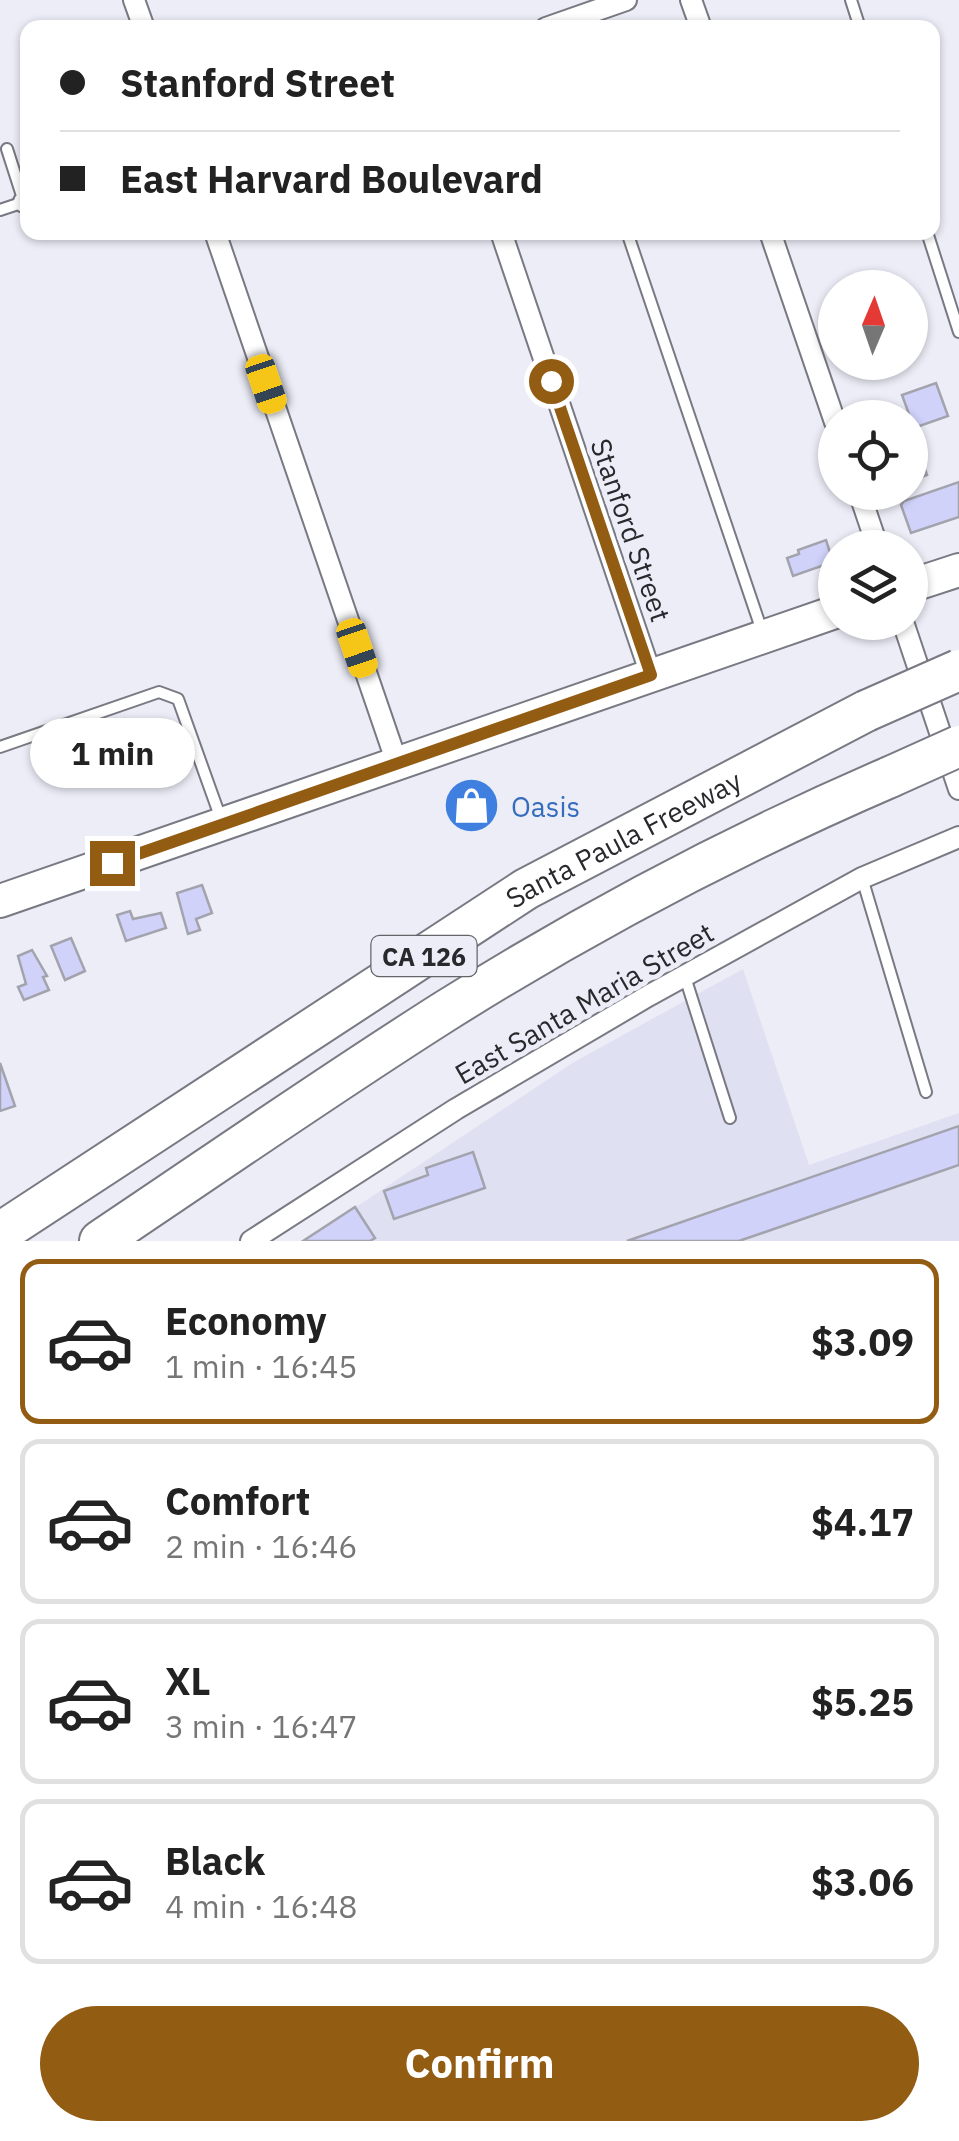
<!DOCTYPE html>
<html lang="en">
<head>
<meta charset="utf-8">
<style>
	:root { --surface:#fff; --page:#f2f2f2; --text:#222; --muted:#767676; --line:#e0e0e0; --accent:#935c13 }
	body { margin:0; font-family:"IBM Plex Sans",sans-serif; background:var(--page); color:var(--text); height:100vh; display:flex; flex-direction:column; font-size:38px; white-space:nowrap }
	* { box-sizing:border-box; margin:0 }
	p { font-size:32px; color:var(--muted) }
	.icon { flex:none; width:55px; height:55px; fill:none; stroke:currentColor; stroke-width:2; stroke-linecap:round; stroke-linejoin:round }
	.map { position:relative; height:1241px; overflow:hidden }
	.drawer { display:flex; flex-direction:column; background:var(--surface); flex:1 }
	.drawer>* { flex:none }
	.guide { position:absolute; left:20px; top:20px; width:920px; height:220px; border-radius:20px; box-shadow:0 2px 8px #0004; display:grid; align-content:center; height:220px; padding:0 40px; background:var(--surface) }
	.needle { width:65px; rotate:2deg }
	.fabs { position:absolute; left:818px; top:270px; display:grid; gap:20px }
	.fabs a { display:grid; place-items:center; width:110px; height:110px; border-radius:50%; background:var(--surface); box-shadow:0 2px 8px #0004; font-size:50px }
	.end { position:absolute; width:45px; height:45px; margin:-22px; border:12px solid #935c13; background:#fff; box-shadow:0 0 0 5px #fff }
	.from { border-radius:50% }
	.bubble { position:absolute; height:70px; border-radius:35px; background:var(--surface); box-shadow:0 2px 8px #0004; font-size:32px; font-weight:700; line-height:70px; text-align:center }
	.car { position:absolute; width:30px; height:60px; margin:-30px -15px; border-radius:12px; box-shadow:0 0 8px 2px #0007; background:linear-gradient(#f5c518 24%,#345 0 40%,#f5c518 0 76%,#345 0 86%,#f5c518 0) }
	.guide b { display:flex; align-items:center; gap:35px; height:95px; font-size:38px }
	.guide b+b { border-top:2px solid var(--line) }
	.guide i { width:25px; height:25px; background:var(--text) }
	ul { padding:18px 0 0; list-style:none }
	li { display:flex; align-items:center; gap:30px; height:165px; margin:0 20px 15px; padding:0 20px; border:5px solid var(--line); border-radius:20px }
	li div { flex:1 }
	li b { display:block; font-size:38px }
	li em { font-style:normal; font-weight:700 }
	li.on { border-color:var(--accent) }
	li>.icon { width:90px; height:90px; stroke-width:1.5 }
	.cta { display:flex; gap:20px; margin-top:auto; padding:20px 40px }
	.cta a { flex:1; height:115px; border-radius:60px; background:var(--accent); color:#fff; font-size:40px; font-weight:700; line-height:115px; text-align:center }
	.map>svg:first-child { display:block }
	.built { fill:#dfe0f2 }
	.building { fill:#d0d2fa; stroke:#a2a3ac; stroke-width:2.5 }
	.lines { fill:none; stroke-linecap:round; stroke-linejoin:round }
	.lane-casing { stroke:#787982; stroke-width:14 }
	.street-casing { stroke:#787982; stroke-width:24 }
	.primary-casing { stroke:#787982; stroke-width:36 }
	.highway-casing { stroke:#787982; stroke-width:44 }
	.lane { stroke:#fff; stroke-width:10 }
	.street { stroke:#fff; stroke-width:20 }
	.primary { stroke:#fff; stroke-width:32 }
	.highway { stroke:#fff; stroke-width:40 }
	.highway-bridge-casing { stroke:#787982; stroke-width:44; stroke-linecap:butt }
	.highway-bridge { stroke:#fff; stroke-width:40 }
	.route { stroke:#935c13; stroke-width:12 }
	.labels { text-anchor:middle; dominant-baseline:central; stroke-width:10; stroke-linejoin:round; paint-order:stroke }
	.shield { fill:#ecedf7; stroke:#64646a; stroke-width:2.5 }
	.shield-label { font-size:25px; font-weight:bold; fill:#29292d }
	.street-label { font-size:28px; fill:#29292d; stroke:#ecedf7 }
	.shop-label { font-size:28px; fill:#366cbe; stroke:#ecedf7; text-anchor:start }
</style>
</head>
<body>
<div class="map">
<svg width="959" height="1241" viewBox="0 0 959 1241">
	<rect width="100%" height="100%" fill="#ecedf7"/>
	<polygon class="built" points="743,969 809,1165 959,1113 959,1241 305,1241 574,1062"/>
	<g class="building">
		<polygon points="936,383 948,416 914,428 902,395"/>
		<polygon points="910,427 927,475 910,481"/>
		<polygon points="959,482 959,517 911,533 901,505 904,501"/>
		<polygon points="826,540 833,562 793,576 787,558 799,554 798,550"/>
		<polygon points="202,885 212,913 196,919 200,930 188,934 177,893"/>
		<polygon points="130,911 133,919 161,913 166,928 126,941 117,915"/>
		<polygon points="71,938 85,971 65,980 51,946"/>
		<polygon points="32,950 47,976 43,977 49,990 24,1000 18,987 26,984 18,956"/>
		<polygon points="0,1063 15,1106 0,1111"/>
		<polygon points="959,1126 959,1165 739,1241 627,1241"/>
		<polygon points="473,1152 485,1188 394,1219 384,1191 428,1175 426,1168"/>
		<polygon points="355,1207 375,1238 370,1241 303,1241"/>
	</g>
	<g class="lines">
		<defs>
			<g id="lane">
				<polyline points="851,0 860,28"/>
				<polyline points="0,210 24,202 7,149"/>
				<polyline points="627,232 763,634"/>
				<polyline points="927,232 959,332"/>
				<polyline points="0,747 159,692 178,699 221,819"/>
				<polyline points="862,878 926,1092"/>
				<polyline points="685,977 730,1118"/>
			</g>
			<g id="street">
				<polyline points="134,0 144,28"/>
				<polyline points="691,0 701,28"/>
				<polyline points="546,28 626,0"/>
				<polyline points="24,202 28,201"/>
				<polyline points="215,232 397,763"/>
				<polyline points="501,232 651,675"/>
				<polyline points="770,232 835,422"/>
				<polyline points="859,492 878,548"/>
				<polyline points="903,622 959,789"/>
				<polyline points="251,1241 456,1109 648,996 862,878 959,837"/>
			</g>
			<g id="primary">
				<polyline points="910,586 959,570"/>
				<polyline points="0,901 835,612"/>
			</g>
			<g id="highway">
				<path id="s1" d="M0,1233L526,889L866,711"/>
				<path d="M100,1241C215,1164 330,1084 447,1010C589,921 737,843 890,777"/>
			</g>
		</defs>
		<use href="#lane" class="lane-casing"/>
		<use href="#street" class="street-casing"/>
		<use href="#primary" class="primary-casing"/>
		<use href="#highway" class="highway-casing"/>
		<use href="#lane" class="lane"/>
		<use href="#street" class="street"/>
		<use href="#primary" class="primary"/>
		<use href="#highway" class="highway"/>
		<defs>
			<g id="highway-bridge">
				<polyline points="866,711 959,670"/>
				<polyline points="890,777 959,746"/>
			</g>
		</defs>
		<use href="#highway-bridge" class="highway-bridge-casing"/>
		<use href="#highway-bridge" class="highway-bridge"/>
	</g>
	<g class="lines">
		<polyline class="route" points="112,863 651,675 551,381"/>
	</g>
	<defs>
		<symbol id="shop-disc" viewBox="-11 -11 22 22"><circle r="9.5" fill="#3f7fe0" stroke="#ecedf7"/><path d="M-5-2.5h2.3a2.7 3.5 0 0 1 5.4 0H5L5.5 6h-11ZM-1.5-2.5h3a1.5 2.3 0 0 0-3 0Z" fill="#fff"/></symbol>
	</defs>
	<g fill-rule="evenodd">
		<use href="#shop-disc" x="440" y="774" width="63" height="63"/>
	</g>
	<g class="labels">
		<rect class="shield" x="371.5" y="936" width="105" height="40" rx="8"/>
		<g class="shield-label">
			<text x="424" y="956">CA 126</text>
		</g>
		<g class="street-label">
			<text transform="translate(631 530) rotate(71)">Stanford Street</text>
			<text stroke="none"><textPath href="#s1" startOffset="738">Santa Paula Freeway</textPath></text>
			<text transform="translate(584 1003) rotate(-30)">East Santa Maria Street</text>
		</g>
		<g class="shop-label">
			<text x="511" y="806">Oasis</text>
		</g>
	</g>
</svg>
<div class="fabs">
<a><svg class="needle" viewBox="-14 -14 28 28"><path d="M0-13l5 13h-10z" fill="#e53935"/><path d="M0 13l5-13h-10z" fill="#767676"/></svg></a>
<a><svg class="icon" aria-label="locate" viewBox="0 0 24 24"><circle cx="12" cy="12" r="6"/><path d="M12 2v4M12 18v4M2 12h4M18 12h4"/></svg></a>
<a><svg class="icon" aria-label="layers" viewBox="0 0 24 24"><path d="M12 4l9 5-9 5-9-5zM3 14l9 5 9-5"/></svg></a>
</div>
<i class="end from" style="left:551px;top:381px"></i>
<i class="end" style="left:112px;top:863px"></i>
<div class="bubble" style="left:30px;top:718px;width:165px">1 min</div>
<i class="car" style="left:266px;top:384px;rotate:161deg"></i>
<i class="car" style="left:357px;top:648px;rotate:161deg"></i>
<div class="guide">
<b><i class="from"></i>Stanford Street</b>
<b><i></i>East Harvard Boulevard</b>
</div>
</div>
<section class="drawer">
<ul>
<li class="on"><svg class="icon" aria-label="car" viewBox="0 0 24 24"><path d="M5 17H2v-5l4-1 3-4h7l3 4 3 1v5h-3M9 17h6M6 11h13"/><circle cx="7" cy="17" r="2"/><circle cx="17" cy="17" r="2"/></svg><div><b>Economy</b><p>1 min · 16:45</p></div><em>$3.09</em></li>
<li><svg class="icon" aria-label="car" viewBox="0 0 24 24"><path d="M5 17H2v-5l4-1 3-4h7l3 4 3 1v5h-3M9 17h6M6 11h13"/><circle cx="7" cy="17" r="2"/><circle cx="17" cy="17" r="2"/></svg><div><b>Comfort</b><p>2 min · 16:46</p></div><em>$4.17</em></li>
<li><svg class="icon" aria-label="car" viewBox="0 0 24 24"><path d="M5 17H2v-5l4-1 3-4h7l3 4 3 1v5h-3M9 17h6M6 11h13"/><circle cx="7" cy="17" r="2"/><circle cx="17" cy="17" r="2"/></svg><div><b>XL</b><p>3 min · 16:47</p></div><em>$5.25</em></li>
<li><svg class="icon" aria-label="car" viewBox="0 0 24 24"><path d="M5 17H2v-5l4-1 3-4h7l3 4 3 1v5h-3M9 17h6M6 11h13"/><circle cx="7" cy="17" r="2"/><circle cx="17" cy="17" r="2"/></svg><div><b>Black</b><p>4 min · 16:48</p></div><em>$3.06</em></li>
</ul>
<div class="cta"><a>Confirm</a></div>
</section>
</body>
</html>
